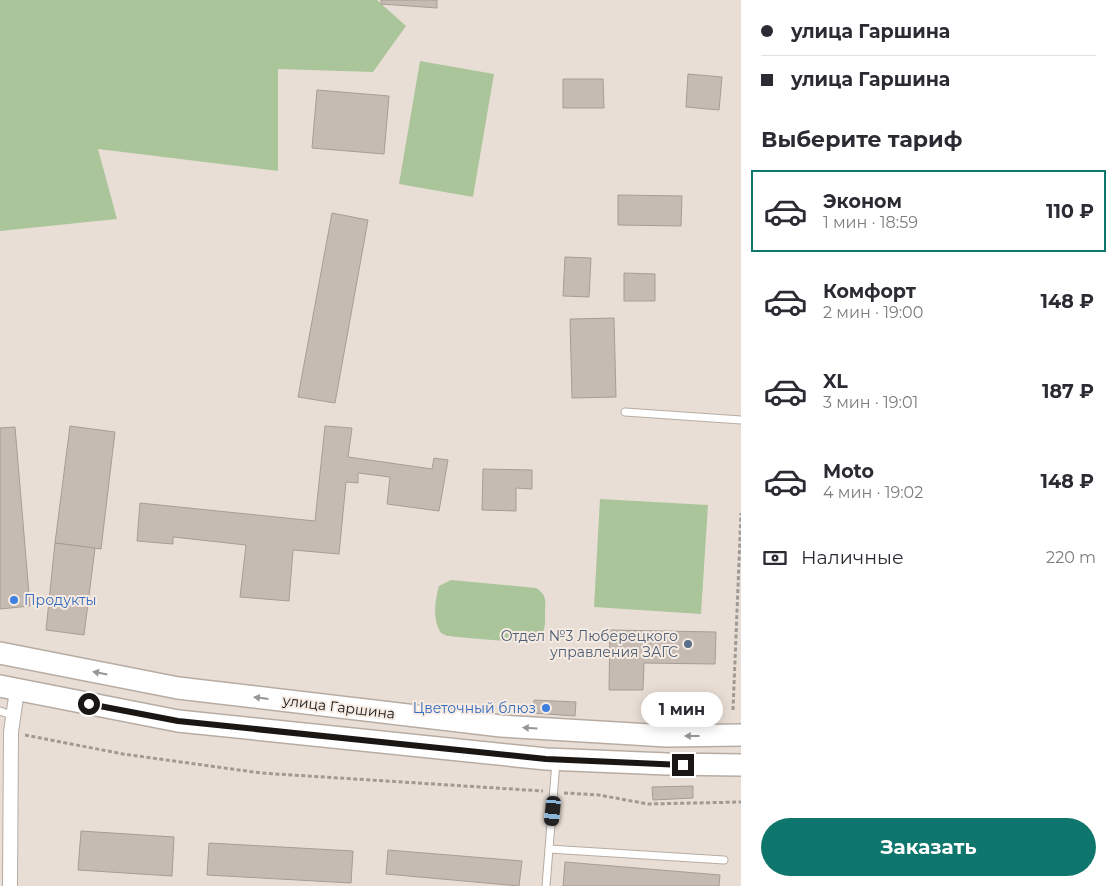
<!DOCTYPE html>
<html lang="ru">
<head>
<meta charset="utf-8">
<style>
	:root { --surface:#fff; --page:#f7f7f7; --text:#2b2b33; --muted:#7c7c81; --line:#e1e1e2; --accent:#0f766e }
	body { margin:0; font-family:Montserrat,sans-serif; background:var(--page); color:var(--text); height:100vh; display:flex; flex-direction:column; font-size:19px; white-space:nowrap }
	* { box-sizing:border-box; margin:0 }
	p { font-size:16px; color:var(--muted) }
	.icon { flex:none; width:28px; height:28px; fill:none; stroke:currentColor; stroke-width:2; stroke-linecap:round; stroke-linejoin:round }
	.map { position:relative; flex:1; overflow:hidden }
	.panel { display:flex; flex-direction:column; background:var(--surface); width:375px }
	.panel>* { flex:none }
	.guide { display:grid; align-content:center; height:110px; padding:0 20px; background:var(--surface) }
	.end { position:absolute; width:22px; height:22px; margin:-11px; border:6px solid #1a1613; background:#fff; box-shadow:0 0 0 2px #fff }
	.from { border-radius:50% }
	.bubble { position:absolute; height:35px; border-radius:18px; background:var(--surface); box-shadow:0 2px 12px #0003; font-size:16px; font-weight:700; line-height:35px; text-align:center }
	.car { position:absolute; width:15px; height:30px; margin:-15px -8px; border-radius:6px; box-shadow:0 0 4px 1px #0007; background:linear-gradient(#222 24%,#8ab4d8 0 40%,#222 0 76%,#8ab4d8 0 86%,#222 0) }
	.guide b { display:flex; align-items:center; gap:18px; height:48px; font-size:19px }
	.guide b+b { border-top:1px solid var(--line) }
	.guide i { width:12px; height:12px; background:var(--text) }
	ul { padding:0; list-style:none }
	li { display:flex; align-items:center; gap:15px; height:82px; margin:0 10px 8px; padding:0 10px; border:2px solid transparent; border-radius:0px }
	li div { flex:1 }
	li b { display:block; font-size:19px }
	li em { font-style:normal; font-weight:700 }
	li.on { border-color:var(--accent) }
	li>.icon { width:45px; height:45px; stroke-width:1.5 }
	h2 { padding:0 20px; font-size:22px; line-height:60px }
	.pay { display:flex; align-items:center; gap:12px; height:55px; padding:0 20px; font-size:19px }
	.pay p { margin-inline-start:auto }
	.cta { display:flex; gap:10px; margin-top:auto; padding:10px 20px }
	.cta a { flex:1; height:58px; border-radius:30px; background:var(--accent); color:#fff; font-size:20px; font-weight:700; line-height:58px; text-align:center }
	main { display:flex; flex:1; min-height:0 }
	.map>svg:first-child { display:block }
	.green { fill:#abc59b }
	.building { fill:#c5bbb2; stroke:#a79d94 }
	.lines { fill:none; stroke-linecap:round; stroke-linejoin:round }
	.service-casing { stroke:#b6aca3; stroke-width:9 }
	.minor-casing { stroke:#b6aca3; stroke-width:16 }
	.primary-casing { stroke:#b6aca3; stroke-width:24 }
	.path { stroke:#a19992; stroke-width:3; stroke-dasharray:4 2.5; stroke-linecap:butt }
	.service { stroke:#fff; stroke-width:7 }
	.minor { stroke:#fff; stroke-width:14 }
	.primary { stroke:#fff; stroke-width:21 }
	.oneway { fill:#989695 }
	.route { stroke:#1a1613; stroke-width:6 }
	.shop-dot { fill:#3f7fe0; stroke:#f6ebe2; stroke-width:2 }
	.service-dot { fill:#5c6f8a; stroke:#f6ebe2; stroke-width:2 }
	.labels { text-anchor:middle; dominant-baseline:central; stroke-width:4; stroke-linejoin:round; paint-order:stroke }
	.shop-label { font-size:14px; fill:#366cbe; stroke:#f6ebe2; text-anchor:start }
	.service-label { font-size:14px; fill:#4e5e75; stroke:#f6ebe2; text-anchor:end }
	.street-label { font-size:14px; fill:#1a1613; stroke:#f6ebe2 }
</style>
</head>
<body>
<main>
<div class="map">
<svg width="741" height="886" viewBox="0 0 741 886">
	<rect width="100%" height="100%" fill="#e9ded5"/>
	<g class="green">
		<polygon points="0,0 377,0 406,26 373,72 278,69 278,171 98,149 117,219 0,231"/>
		<polygon points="420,61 494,74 473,197 399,184"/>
		<polygon points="600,499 708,505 701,614 594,607"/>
		<path d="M451,580L536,588C546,594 546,600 545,611C545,618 546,628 542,634C534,647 463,637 447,636L441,633C432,620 435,600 439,586Z"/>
	</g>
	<g class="building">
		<polygon points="381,0 437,0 437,8 381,4"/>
		<polygon points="688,74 722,77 719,110 686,107"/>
		<polygon points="563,79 603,79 604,108 563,108"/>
		<polygon points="317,90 389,96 384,154 312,148"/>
		<polygon points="618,195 682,196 681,226 618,225"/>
		<polygon points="332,213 368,220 335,403 298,397"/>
		<polygon points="565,257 591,258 589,297 563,296"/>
		<polygon points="624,273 655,274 655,301 624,301"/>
		<polygon points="614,318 616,397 572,398 570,319"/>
		<polygon points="70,426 115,432 101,549 55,543"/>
		<polygon points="325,426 352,428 348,457 432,469 434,458 448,460 439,511 387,504 390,477 358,473 358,483 346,482 339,554 293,550 289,601 240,597 246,545 173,537 173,544 137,541 140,503 315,521"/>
		<polygon points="15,427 30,606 0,609 0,428"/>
		<polygon points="483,469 532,470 532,489 516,488 516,511 482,510"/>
		<polygon points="55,543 95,548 84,635 46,630"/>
		<polygon points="610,630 716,632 715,664 644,663 643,690 609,690"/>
		<polygon points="534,700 576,702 575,716 533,713"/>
		<polygon points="693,786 693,798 653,800 652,787"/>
		<polygon points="81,831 174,837 172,876 78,870"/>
		<polygon points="209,843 353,851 351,883 207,875"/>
		<polygon points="388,850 522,861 519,886 386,874"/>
		<polygon points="565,862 720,875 719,886 563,886"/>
	</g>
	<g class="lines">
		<defs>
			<g id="service">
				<polyline points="625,412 741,420"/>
				<polyline points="0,711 14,716"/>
				<polyline points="549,849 724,860"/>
				<polyline points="546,886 556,762"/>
			</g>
			<polyline id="minor" points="10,886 11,732 17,690"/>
			<g id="primary">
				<polyline points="0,653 178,688 501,726 667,736 741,735"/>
				<polyline points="0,686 178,721 546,759 667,764 741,765"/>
			</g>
		</defs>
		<use href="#service" class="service-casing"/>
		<use href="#minor" class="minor-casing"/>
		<use href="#primary" class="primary-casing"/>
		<g class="path">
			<polyline points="733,710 741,513"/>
			<polyline points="25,735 123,754 261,773 543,791"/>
			<polyline points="564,793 599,795 648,804 741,802"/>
		</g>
		<use href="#service" class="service"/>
		<use href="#minor" class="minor"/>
		<use href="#primary" class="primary"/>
	</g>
	<defs><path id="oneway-solid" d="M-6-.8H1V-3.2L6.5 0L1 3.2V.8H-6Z" transform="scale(1.25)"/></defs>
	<g class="oneway">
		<use href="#oneway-solid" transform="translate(100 673) rotate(-169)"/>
		<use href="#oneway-solid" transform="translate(261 698) rotate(-173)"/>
		<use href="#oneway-solid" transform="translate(530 728) rotate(-177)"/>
		<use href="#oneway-solid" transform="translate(692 736) rotate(-180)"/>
	</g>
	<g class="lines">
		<polyline class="route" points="89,704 178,721 410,745 546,759 683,765"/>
	</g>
	<g class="shop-dot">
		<circle cx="14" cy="600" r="5"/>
		<circle cx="546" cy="708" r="5"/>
	</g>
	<circle class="service-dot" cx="688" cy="644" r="5"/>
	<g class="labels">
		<g class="shop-label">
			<text x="24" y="600">Продукты</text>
			<text x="536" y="708" text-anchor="end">Цветочный блюз</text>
		</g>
		<g class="service-label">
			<text x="678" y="636">Отдел №3 Люберецкого<tspan x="678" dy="16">управления ЗАГС</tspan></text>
		</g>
		<g class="street-label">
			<text transform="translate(339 707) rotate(7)">улица Гаршина</text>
		</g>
	</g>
</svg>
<i class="end from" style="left:89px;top:704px"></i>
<i class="end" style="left:683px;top:765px"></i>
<div class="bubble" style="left:641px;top:692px;width:82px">1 мин</div>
<i class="car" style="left:553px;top:811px;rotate:186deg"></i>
</div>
<section class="panel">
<div class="guide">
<b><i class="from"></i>улица Гаршина</b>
<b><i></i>улица Гаршина</b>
</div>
<h2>Выберите тариф</h2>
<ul>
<li class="on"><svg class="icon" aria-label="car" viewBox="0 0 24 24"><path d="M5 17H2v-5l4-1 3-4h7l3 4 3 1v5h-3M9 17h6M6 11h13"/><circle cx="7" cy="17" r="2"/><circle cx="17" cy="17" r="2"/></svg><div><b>Эконом</b><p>1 мин · 18:59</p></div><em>110 ₽</em></li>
<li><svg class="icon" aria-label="car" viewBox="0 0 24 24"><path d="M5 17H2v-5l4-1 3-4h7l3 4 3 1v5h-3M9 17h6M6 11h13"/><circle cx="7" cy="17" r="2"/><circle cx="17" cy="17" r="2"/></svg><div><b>Комфорт</b><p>2 мин · 19:00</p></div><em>148 ₽</em></li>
<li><svg class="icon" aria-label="car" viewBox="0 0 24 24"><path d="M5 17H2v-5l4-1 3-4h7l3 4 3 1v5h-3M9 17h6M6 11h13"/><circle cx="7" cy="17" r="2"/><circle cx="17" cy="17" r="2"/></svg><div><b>XL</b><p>3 мин · 19:01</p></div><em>187 ₽</em></li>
<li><svg class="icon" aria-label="car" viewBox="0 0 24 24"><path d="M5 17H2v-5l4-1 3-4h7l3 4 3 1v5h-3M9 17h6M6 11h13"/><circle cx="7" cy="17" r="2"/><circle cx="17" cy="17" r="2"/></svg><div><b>Moto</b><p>4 мин · 19:02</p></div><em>148 ₽</em></li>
</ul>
<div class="pay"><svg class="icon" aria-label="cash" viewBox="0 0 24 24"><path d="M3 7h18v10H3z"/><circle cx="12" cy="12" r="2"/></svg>Наличные<p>220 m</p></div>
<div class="cta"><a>Заказать</a></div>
</section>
</main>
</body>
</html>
